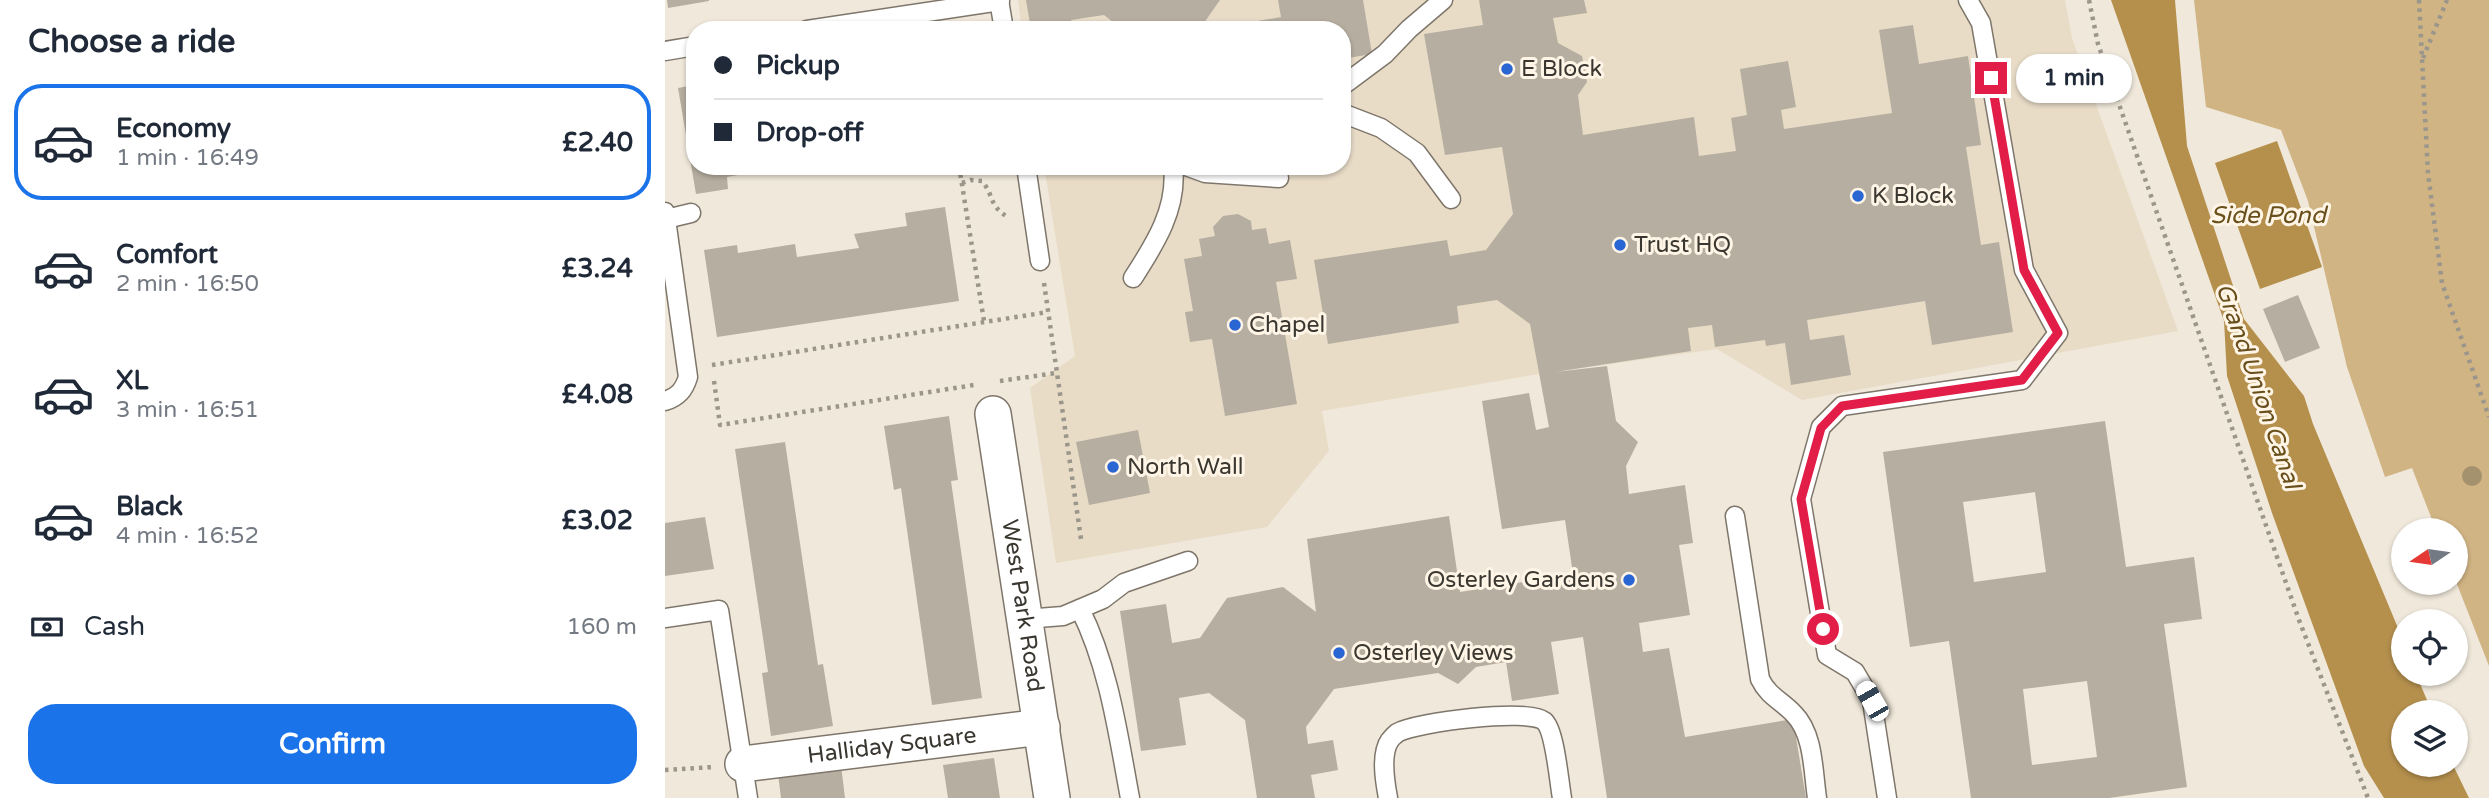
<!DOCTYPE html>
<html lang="en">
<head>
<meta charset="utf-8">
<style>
	:root { --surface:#fff; --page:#f2f2f3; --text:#1f2937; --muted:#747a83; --line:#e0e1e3; --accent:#1a73e8 }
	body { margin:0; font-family:"Varela Round",sans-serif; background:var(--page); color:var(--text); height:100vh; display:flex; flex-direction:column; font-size:26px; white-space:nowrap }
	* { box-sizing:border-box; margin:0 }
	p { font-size:23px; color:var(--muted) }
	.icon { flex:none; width:38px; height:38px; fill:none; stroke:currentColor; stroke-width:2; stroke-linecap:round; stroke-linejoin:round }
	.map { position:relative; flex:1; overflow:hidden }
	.details { display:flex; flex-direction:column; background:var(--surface); width:665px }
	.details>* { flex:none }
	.hud { position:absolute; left:21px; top:21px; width:665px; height:154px; border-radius:28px; box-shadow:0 2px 5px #0004; display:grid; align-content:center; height:154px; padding:0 28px; background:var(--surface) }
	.needle { width:46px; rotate:257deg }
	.fabs { position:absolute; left:1726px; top:518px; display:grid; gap:14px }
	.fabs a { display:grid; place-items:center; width:77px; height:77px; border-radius:50%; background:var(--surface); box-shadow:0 2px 5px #0004; font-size:35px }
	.end { position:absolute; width:32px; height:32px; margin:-16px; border:9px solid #e11d48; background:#fff; box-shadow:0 0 0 4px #fff }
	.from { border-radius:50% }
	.bubble { position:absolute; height:49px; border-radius:24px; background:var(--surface); box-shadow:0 2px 5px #0004; font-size:23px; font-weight:800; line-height:49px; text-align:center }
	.car { position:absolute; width:21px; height:42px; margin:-21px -10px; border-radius:9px; box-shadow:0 0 5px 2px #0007; background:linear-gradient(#fff 24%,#345 0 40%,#fff 0 76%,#345 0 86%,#fff 0) }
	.hud b { display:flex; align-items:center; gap:24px; height:66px; font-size:26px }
	.hud b+b { border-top:2px solid var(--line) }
	.hud i { width:18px; height:18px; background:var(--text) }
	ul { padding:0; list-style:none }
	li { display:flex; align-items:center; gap:21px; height:116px; margin:0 14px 10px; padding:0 14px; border:4px solid transparent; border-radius:28px }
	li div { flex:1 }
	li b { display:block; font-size:26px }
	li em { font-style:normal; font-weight:800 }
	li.selected { border-color:var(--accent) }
	li>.icon { width:63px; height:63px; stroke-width:1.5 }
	h2 { padding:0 28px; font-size:32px; line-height:84px }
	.pay { display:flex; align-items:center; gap:18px; height:77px; padding:0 28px; font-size:26px }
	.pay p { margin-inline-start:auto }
	.primary-button { display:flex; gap:14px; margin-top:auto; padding:14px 28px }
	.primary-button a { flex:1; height:80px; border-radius:28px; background:var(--accent); color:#fff; font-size:28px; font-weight:800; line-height:80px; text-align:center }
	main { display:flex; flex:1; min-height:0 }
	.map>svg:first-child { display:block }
	.built { fill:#e8dcc7 }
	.green { fill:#d0b484 }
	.water { fill:#b5904d }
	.building { fill:#b6aea0; fill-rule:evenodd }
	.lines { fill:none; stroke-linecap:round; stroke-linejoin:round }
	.lane-casing { stroke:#7e766a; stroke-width:21 }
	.street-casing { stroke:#7e766a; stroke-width:38 }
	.path { stroke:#9b968b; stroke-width:4.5; stroke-dasharray:3.5 5; stroke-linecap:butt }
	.lane { stroke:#fff; stroke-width:18 }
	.street { stroke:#fff; stroke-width:35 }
	.tree { fill:#a4916e }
	.route { stroke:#e11d48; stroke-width:9 }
	.poi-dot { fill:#2965d3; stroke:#fef5e7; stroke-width:2.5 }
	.labels { text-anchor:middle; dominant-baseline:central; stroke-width:6; stroke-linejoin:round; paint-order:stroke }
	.poi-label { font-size:23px; fill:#3a3731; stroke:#fef5e7; text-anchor:start }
	.street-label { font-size:23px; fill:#3a3731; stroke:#fef5e7 }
	.water-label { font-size:24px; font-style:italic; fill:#694f1b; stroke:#fef5e7 }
</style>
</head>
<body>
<main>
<section class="details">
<h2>Choose a ride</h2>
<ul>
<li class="selected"><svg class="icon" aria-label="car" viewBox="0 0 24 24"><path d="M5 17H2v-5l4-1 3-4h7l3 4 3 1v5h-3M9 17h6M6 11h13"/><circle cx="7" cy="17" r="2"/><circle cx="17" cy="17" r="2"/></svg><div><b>Economy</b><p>1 min · 16:49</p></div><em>£2.40</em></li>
<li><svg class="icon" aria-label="car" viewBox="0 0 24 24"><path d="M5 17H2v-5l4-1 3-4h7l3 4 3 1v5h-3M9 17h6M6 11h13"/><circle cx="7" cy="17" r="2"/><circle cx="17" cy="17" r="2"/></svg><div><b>Comfort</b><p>2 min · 16:50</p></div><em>£3.24</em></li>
<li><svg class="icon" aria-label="car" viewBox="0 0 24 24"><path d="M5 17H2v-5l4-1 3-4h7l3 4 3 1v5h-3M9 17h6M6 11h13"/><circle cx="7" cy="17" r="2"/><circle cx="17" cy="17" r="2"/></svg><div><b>XL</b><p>3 min · 16:51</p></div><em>£4.08</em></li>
<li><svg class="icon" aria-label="car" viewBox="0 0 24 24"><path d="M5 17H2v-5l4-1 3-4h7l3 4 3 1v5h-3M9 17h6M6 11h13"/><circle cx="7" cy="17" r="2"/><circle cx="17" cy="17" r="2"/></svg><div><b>Black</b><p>4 min · 16:52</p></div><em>£3.02</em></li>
</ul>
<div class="pay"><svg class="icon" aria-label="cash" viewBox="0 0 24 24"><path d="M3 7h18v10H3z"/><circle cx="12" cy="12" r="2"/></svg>Cash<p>160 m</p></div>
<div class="primary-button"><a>Confirm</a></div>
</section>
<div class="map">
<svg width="1824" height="798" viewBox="0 0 1824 798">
	<rect width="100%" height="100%" fill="#f0e8da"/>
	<polygon class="built" points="353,0 1400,0 1407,38 1513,331 1137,400 1052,349 874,374 657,411 664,451 602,527 391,563 365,388 410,356 379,166 677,166 677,30 357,30"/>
	<polygon class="green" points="1529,0 1824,0 1824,666 1790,579 1790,530 1771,530 1747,468 1720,477 1682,367 1643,201 1616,130 1541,107"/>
	<g class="water">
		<polygon points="1446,0 1510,0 1522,146 1579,319 1639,396 1648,424 1738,640 1738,674 1751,674 1767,712 1738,712 1738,765 1788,765 1804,798 1719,798 1699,766 1607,513 1562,376 1559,321"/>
		<polygon points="1612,141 1657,267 1595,289 1550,163"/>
	</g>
	<g class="building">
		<polygon points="2,0 44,0 44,1 3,8"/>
		<polygon points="361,0 555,0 534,30 458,30 439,15 406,20 408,30 366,30"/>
		<polygon points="613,0 698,0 707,54 677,59 677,30 571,30 570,25 616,17"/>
		<polygon points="814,0 919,0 922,13 888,18 893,43 917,56 922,82 913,95 918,135 1029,117 1034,156 1071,151 1066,118 1082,115 1075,69 1123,61 1131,107 1116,110 1119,129 1227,113 1214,30 1248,25 1254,64 1303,56 1316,145 1301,147 1316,245 1334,242 1348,332 1267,345 1260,301 1142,320 1145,340 1179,335 1186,375 1126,385 1120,343 1101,346 1100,340 1050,347 1047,325 1023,328 1026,351 890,372 942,366 951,421 973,442 961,466 964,494 1020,485 1028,543 1014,545 1025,615 974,623 978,652 1004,648 1020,737 1128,719 1141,798 942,798 918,637 886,642 894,694 847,701 841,662 811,667 793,684 773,673 669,689 641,727 643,744 668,740 673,770 646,775 650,798 592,798 580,720 544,693 514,698 521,745 476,751 455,611 501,604 507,643 535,638 562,598 618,587 651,612 642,539 784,516 795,592 908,574 900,520 837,529 817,401 864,393 871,430 884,427 865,324 832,300 792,306 794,323 663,344 649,260 782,240 785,256 821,250 848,214 837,147 780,155 759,34 818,25"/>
		<polygon points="29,85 30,166 100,166 100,170 62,177 63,189 31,194 13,88"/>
		<polygon points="280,207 294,301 52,337 39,250 72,245 73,253 130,244 132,257 194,248 189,234 242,226 240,213"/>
		<polygon points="573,214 586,221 587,230 601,228 604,244 625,240 632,279 611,282 632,404 560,416 547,339 525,342 520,312 528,311 519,259 537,256 534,239 550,236 548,227 558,216"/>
		<polygon points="1633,295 1655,348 1620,362 1598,309"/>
		<polygon points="284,416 293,480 286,481 317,698 267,705 236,488 229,490 219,426"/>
		<path d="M1440,421L1461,567L1529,557L1537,619L1499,624L1522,787L1444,798H1306L1284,641L1245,647L1218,452ZM1370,492L1381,572L1309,582L1298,502ZM1422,681L1432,757L1367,765L1358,689Z"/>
		<polygon points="473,430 485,493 424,505 411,442"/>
		<polygon points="120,442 153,665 158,664 168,726 106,736 97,673 103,672 70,449"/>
		<polygon points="40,517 49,569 0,576 0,523"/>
		<polygon points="329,758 335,798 283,798 278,765"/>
		<polygon points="176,765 180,798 116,798 113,774"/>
	</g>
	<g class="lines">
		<defs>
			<g id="lane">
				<polyline points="334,0 339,30"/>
				<polyline points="142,30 335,1"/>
				<polyline points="0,51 30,46"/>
				<polyline points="677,86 720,54 744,29 778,0"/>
				<polyline points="677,113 716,128 752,153 786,199"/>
				<polyline points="361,166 375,261"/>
				<polyline points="521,166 540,173 614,178"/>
				<path d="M0,212L23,377C19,390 13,397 0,401"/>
				<polyline points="1,219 26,213"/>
				<path d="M468,278C490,244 513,208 508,166"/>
				<path d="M1070,516L1095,679C1103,696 1117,701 1129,714C1149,734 1148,772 1152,798"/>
				<path d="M415,609C444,667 453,734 465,798"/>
				<polyline points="0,618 54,610 83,798"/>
				<polyline points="360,619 398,616 438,599 459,583 523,561"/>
				<path d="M723,798C720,782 715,754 725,740C725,739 732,733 732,733C751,722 864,708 879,721C890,730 894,782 897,798"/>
				<polyline points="1222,798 1207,701 1190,672 1162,655 1136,499 1156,427 1177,406 1357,380 1393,333 1359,270 1316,23 1303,0"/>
			</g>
			<g id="street">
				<path id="s1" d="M328,414L387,798"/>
				<path id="s2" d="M78,764L377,727"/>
			</g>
		</defs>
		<use href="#lane" class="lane-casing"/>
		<use href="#street" class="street-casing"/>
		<g class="path">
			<polyline points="1424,0 1433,44 1634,620 1703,798"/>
			<polyline points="1754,0 1763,173 1777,283 1824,417"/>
			<polyline points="1758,58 1782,0"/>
			<polyline points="294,166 319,321"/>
			<path d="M297,183L306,180L317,181C330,197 323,205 344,218"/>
			<polyline points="379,283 416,539"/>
			<polyline points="47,365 383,312"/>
			<polyline points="49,381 55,425 309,385"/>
			<polyline points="335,381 391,373"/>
			<polyline points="0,770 48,767"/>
		</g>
		<use href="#lane" class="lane"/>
		<use href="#street" class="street"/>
	</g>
	<circle class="tree" cx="1807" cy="476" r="10"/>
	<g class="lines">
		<polyline class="route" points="1158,629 1136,499 1156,428 1177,406 1357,380 1393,333 1359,270 1326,78"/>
	</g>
	<g class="poi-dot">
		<circle cx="842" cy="69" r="7"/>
		<circle cx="1193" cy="196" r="7"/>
		<circle cx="955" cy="245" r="7"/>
		<circle cx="570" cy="325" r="7"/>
		<circle cx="448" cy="467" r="7"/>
		<circle cx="964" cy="580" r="7"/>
		<circle cx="674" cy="653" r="7"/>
	</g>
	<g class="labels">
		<g class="poi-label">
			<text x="856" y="69">E Block</text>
			<text x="1207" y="196">K Block</text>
			<text x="969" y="245">Trust HQ</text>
			<text x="584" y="325">Chapel</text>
			<text x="462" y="467">North Wall</text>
			<text x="950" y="580" text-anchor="end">Osterley Gardens</text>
			<text x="688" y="653">Osterley Views</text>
		</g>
		<g class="street-label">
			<text stroke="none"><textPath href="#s1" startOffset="194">West Park Road</textPath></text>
			<text stroke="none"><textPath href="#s2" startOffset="150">Halliday Square</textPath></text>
		</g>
		<g class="water-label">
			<text x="1603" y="215">Side Pond</text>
			<text transform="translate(1593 386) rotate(71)">Grand Union Canal</text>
		</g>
	</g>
</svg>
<div class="fabs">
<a><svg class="needle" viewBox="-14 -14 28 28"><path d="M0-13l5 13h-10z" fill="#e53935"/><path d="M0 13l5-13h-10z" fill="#747a83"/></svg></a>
<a><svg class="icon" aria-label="locate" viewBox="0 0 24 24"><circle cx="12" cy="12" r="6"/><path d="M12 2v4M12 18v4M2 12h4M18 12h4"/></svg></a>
<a><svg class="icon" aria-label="layers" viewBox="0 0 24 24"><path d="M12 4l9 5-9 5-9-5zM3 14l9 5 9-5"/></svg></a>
</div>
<i class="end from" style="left:1158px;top:629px"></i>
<i class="end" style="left:1326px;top:78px"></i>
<div class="bubble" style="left:1351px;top:54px;width:116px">1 min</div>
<i class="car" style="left:1207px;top:701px;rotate:330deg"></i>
<div class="hud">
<b><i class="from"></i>Pickup</b>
<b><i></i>Drop-off</b>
</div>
</div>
</main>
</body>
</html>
